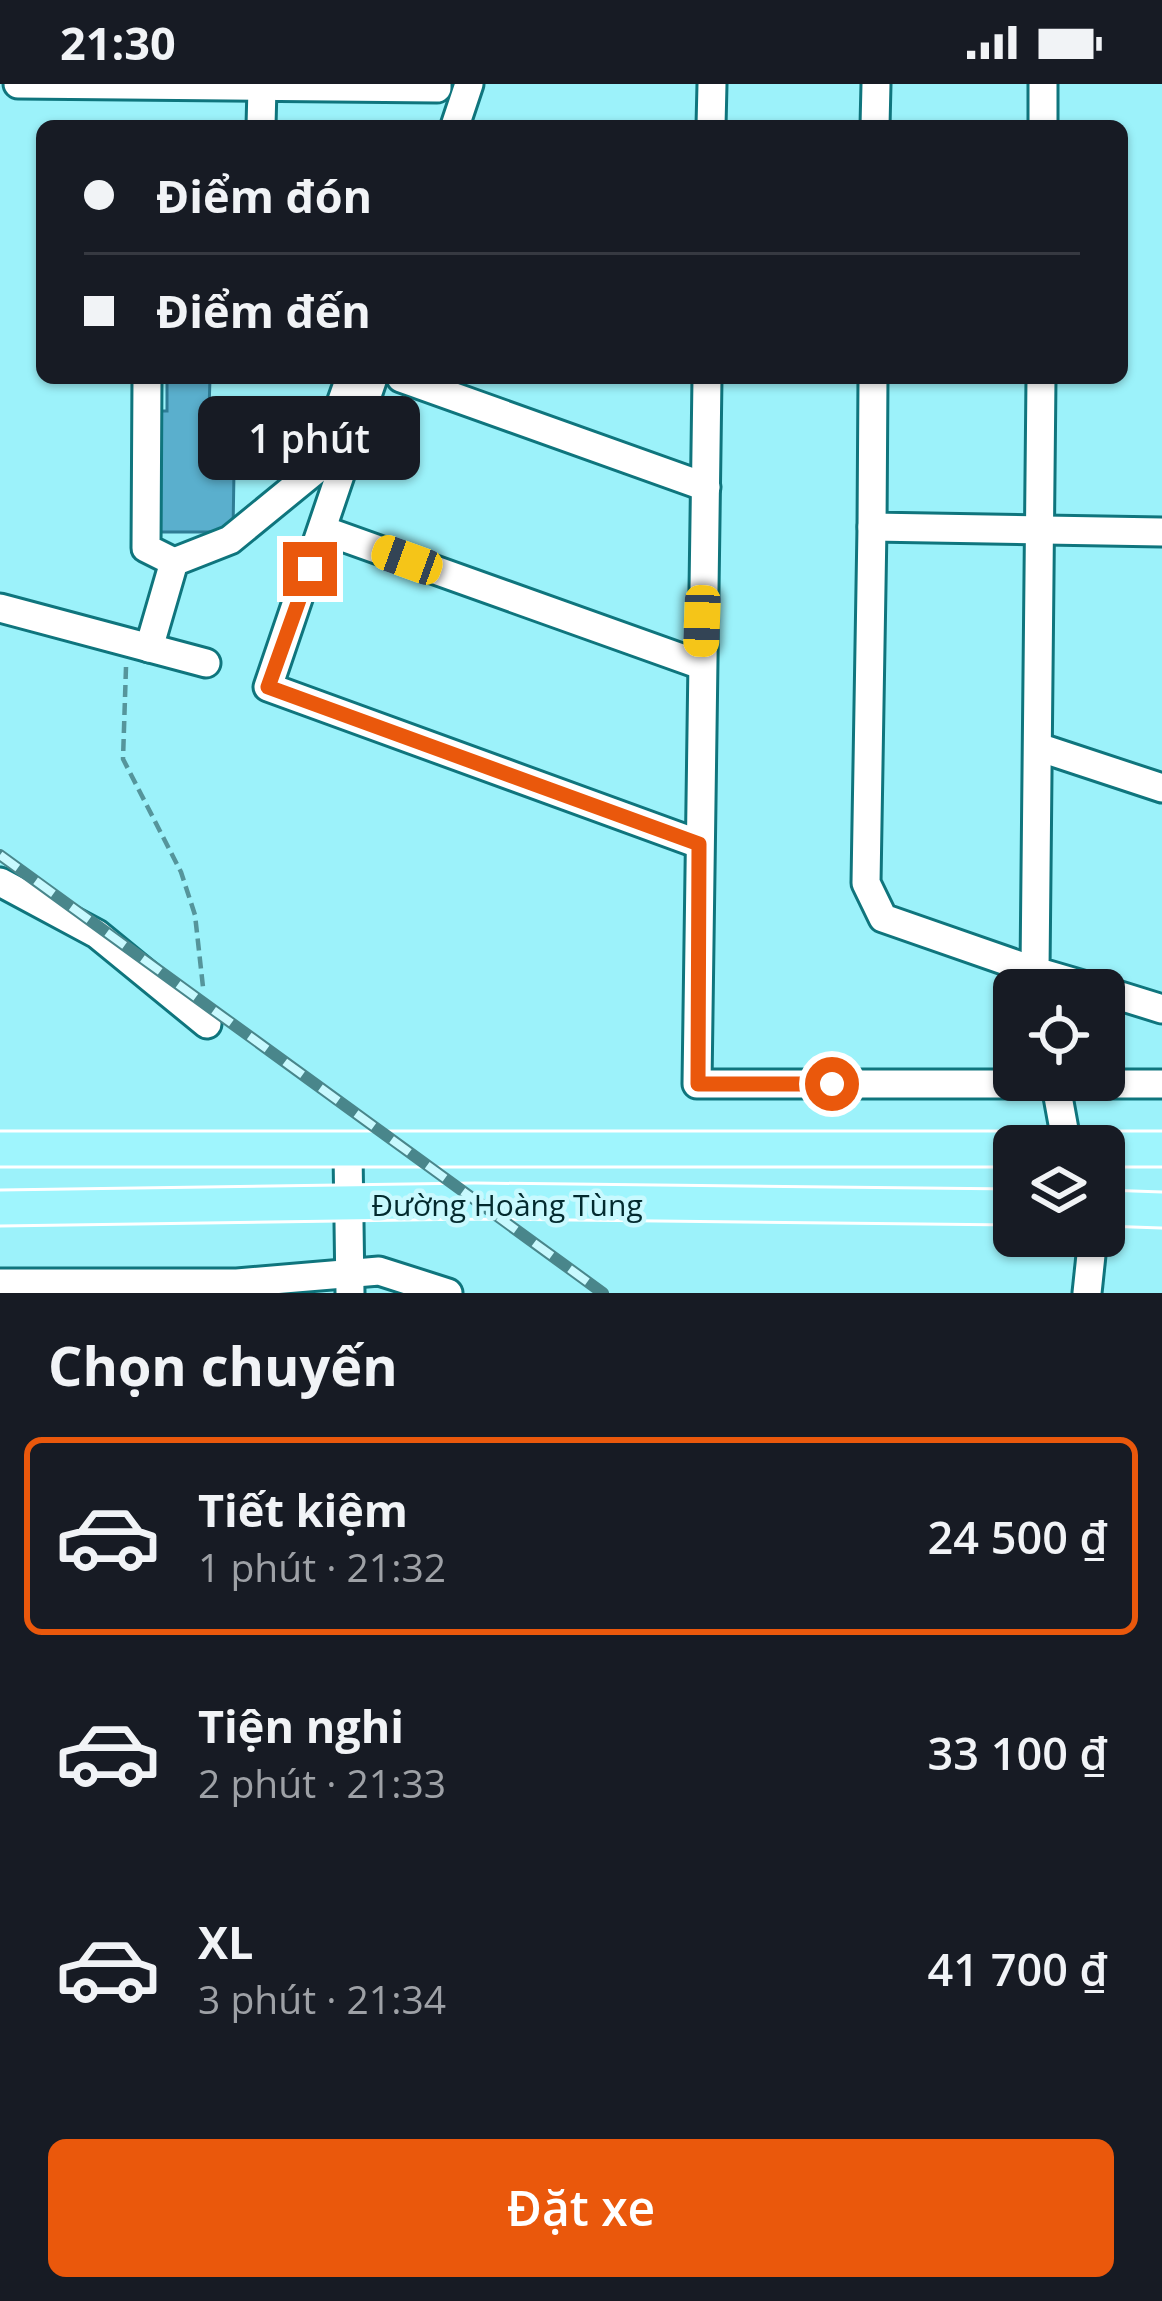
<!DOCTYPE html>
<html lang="vi">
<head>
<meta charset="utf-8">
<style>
	:root { --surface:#171b24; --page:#242831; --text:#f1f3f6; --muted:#9ea1a6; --line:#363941; --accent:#ea580c }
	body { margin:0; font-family:"Open Sans",sans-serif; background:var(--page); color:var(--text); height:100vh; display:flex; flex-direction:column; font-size:45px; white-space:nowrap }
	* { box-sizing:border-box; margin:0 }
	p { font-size:39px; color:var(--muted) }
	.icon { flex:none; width:66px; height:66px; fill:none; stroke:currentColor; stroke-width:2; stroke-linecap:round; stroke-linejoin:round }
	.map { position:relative; height:1209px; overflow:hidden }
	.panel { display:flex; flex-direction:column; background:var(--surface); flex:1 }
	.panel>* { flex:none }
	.hud { position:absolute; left:36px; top:36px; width:1092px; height:264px; border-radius:18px; box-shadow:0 3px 9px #0004; display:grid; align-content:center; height:264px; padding:0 48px; background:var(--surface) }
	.controls { position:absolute; left:993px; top:885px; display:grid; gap:24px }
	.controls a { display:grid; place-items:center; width:132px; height:132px; border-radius:18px; background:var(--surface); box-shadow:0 3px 9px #0004; font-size:60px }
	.end { position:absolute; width:54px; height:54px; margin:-27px; border:15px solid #ea580c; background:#fff; box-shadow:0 0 0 6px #fff }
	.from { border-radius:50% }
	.bubble { position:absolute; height:84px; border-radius:18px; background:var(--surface); box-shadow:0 3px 9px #0004; font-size:39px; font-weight:600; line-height:84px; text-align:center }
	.car { position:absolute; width:36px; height:72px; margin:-36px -18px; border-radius:15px; box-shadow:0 0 9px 3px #0007; background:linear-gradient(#f5c518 24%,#345 0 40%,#f5c518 0 76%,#345 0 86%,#f5c518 0) }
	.hud b { display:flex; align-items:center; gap:42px; height:114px; font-size:45px }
	.hud b+b { border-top:3px solid var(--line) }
	.hud i { width:30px; height:30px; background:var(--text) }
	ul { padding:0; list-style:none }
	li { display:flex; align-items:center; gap:36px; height:198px; margin:0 24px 18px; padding:0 24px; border:6px solid transparent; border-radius:18px }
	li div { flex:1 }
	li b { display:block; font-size:45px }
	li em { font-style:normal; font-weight:600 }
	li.on { border-color:var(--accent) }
	li>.icon { width:108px; height:108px; stroke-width:1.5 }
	h2 { padding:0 48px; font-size:54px; line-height:144px }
	.action { display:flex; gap:24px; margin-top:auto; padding:24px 48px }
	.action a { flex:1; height:138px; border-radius:18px; background:var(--accent); color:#fff; font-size:48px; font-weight:600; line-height:138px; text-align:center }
	.status { display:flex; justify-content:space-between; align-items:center; height:84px; padding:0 60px; background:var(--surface); direction:ltr }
	.status svg { height:33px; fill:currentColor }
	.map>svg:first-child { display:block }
	.building { fill:#5aafcd; stroke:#2e7c95; stroke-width:3 }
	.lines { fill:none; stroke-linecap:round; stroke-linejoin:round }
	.minor-casing { stroke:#0f757d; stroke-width:33 }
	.major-casing { stroke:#fff; stroke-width:39 }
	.path { stroke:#55959b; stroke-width:4.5; stroke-dasharray:12 6; stroke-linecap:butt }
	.minor { stroke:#fff; stroke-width:27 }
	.major { stroke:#9ff5fd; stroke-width:33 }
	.rail-casing { stroke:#49868b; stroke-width:12 }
	.rail { stroke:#c8f9fe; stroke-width:8; stroke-dasharray:22; stroke-linecap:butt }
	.route { stroke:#ea580c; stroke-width:15 }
	.labels { text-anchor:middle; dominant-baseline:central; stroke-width:9; stroke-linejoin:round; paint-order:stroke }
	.street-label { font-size:30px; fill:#032a2e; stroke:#c8f9fe }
</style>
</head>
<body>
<div class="status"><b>21:30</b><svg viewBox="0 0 49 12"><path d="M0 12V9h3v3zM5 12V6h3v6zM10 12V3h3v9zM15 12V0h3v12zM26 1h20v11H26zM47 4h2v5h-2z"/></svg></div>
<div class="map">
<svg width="1162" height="1209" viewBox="0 0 1162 1209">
	<rect width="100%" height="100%" fill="#9cf2fa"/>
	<polygon class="building" points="167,294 210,294 209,326 235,326 233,448 155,448 157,327 167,327"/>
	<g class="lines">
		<defs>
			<g id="minor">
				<polyline points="18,0 437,4 437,0"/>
				<polyline points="261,42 262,3"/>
				<polyline points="455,42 469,0"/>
				<polyline points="711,42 712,0"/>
				<polyline points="875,42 876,0"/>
				<polyline points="1043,42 1043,0"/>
				<polyline points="147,294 146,464 174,478"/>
				<polyline points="373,294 268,603 699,760"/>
				<polyline points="401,294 706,403"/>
				<polyline points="707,294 697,1000 1162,1000"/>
				<polyline points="873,294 872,443 1162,448"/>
				<polyline points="1041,294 1035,887 1100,906"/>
				<polyline points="872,443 866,799 883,834 1035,887 1038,902"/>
				<polyline points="323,446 701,581"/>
				<polyline points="0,524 206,579"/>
				<polyline points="149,564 174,478 230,456 318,384 350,294"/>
				<polyline points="1038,663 1162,704"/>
				<polyline points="0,798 97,850 207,940"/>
				<polyline points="1104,907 1162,925"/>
				<polyline points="1055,996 1067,1062"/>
				<polyline points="348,1067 350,1209"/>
				<polyline points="0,1199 237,1199 379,1187 448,1209"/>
				<polyline points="1087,1209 1093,1152"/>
			</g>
			<g id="major">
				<polyline points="0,1065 1014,1065"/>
				<polyline points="1104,1065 1162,1065"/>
				<polyline points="0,1124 475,1117 1014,1123"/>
				<polyline points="1104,1124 1162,1126"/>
			</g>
		</defs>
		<use href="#minor" class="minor-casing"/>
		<use href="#major" class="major-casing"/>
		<polyline class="path" points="126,583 123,675 181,788 195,831 203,903"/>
		<use href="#minor" class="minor"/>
		<use href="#major" class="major"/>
		<defs>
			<polyline id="rail" points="0,771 603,1209"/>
		</defs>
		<use href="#rail" class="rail-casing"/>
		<use href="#rail" class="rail"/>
	</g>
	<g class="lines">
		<polyline class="route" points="310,485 268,603 699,760 698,1000 832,1000"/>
	</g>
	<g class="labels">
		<g class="street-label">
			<text x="507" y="1120">Đường Hoàng Tùng</text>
		</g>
	</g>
</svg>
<div class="controls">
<a><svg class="icon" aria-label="locate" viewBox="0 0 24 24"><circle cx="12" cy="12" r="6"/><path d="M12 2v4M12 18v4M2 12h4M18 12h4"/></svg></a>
<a><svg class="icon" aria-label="layers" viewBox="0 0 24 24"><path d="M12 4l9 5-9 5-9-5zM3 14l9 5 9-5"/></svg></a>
</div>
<i class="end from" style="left:832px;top:1000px"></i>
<i class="end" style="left:310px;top:485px"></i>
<div class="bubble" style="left:198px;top:312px;width:222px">1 phút</div>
<i class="car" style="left:407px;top:476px;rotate:290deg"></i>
<i class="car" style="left:702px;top:537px;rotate:182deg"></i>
<div class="hud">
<b><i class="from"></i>Điểm đón</b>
<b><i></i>Điểm đến</b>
</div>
</div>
<section class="panel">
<h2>Chọn chuyến</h2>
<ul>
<li class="on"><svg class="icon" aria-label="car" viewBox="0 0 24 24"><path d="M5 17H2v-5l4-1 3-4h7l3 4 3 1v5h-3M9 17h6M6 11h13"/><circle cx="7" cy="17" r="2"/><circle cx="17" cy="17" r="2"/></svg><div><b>Tiết kiệm</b><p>1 phút · 21:32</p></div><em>24 500 ₫</em></li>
<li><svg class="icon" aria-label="car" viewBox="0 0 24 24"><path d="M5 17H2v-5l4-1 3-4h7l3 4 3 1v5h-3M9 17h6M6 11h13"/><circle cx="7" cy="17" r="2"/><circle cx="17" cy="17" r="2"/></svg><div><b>Tiện nghi</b><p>2 phút · 21:33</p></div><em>33 100 ₫</em></li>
<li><svg class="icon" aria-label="car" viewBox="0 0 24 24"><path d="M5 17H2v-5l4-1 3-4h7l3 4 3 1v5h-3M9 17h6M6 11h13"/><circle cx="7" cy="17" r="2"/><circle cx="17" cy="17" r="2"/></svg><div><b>XL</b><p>3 phút · 21:34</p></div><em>41 700 ₫</em></li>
</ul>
<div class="action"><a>Đặt xe</a></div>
</section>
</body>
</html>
